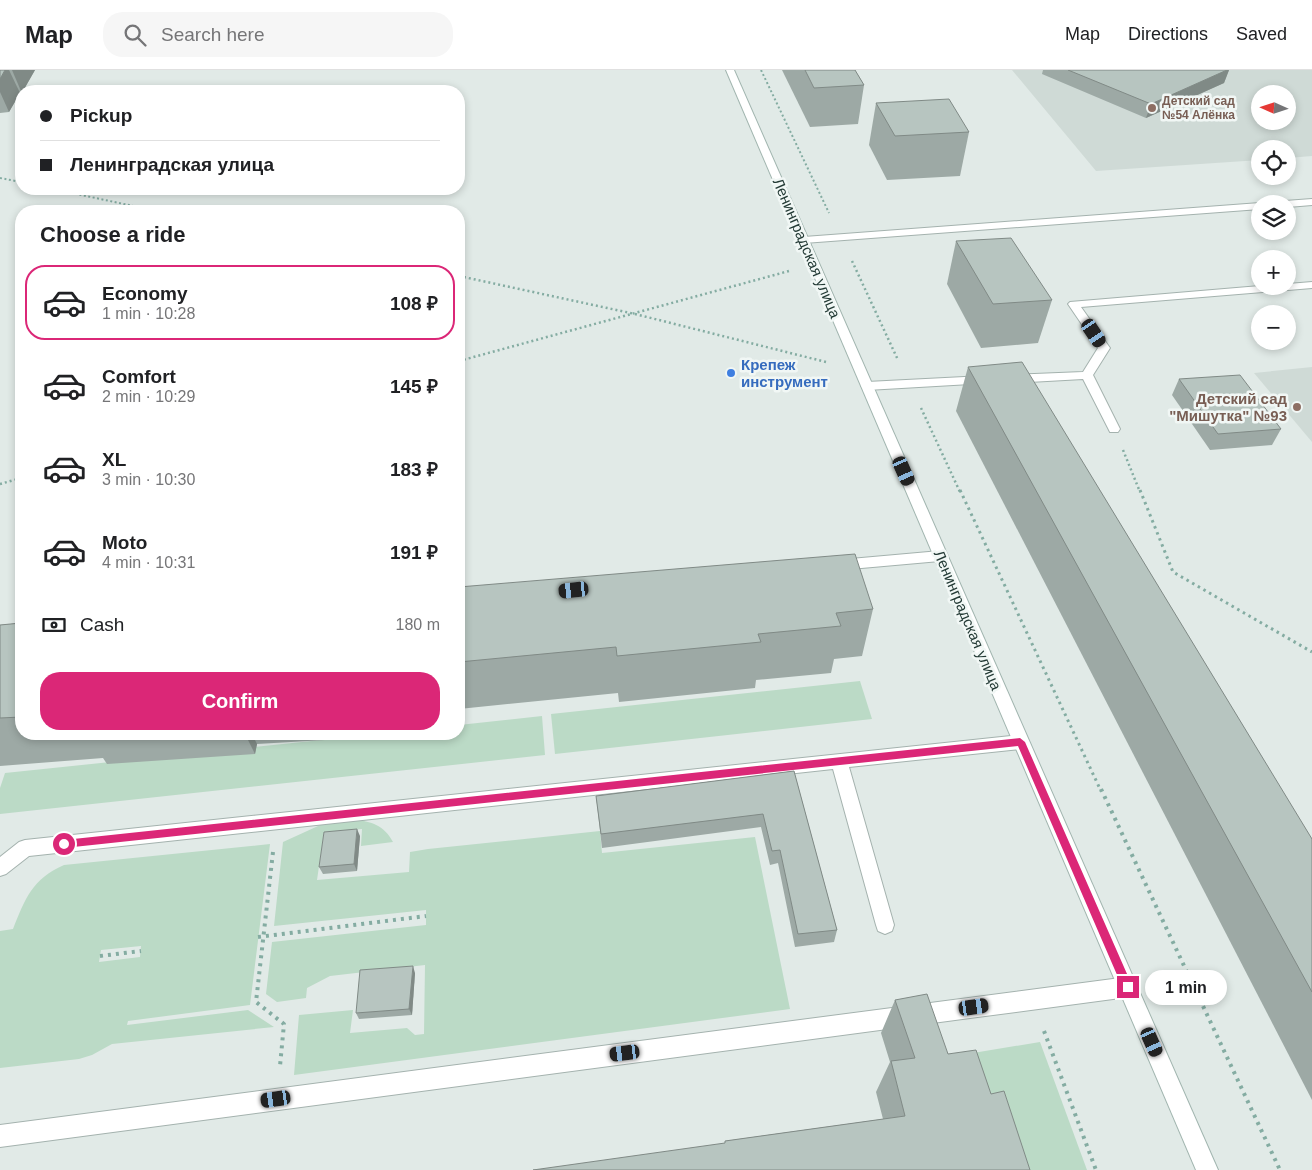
<!DOCTYPE html>
<html lang="en">
<head>
<meta charset="utf-8">
<style>
	:root { --surface:#fff; --page:#f6f6f6; --text:#202124; --muted:#757577; --line:#e0e0e0; --accent:#db2777 }
	body { margin:0; font-family:Arial,sans-serif; background:var(--page); color:var(--text); height:100vh; display:flex; flex-direction:column; font-size:19px; white-space:nowrap }
	* { box-sizing:border-box; margin:0 }
	p { font-size:16px; color:var(--muted) }
	.icon { flex:none; width:28px; height:28px; fill:none; stroke:currentColor; stroke-width:2; stroke-linecap:round; stroke-linejoin:round }
	.map { position:relative; flex:1; overflow:hidden }
	.panel { position:absolute; left:15px; top:135px; width:450px; height:535px; display:flex; flex-direction:column; background:var(--surface); border-radius:20px; box-shadow:0 2px 8px #0003 }
	.panel>* { flex:none }
	.top-card { position:absolute; left:15px; top:15px; width:450px; height:110px; border-radius:20px; box-shadow:0 2px 8px #0003; display:grid; align-content:center; height:110px; padding:0 25px; background:var(--surface) }
	.needle { width:32px; rotate:273deg }
	.buttons { position:absolute; left:1251px; top:15px; display:grid; gap:10px }
	.buttons a { display:grid; place-items:center; width:45px; height:45px; border-radius:50%; background:var(--surface); box-shadow:0 2px 8px #0003; font-size:25px }
	.end { position:absolute; width:22px; height:22px; margin:-11px; border:6px solid #db2777; background:#fff; box-shadow:0 0 0 2px #fff }
	.from { border-radius:50% }
	.bubble { position:absolute; height:35px; border-radius:18px; background:var(--surface); box-shadow:0 2px 8px #0003; font-size:16px; font-weight:800; line-height:35px; text-align:center }
	.car { position:absolute; width:15px; height:30px; margin:-15px -8px; border-radius:6px; box-shadow:0 0 4px 1px #0007; background:linear-gradient(#222 24%,#8ab4d8 0 40%,#222 0 76%,#8ab4d8 0 86%,#222 0) }
	.top-card b { display:flex; align-items:center; gap:18px; height:48px; font-size:19px }
	.top-card b+b { border-top:1px solid var(--line) }
	.top-card i { width:12px; height:12px; background:var(--text) }
	ul { padding:0; list-style:none }
	li { display:flex; align-items:center; gap:15px; height:75px; margin:0 10px 8px; padding:0 15px; border:2px solid transparent; border-radius:20px }
	li div { flex:1 }
	li b { display:block; font-size:19px }
	li em { font-style:normal; font-weight:800 }
	li.on { border-color:var(--accent) }
	li>.icon { width:45px; height:45px; stroke-width:1.5 }
	h2 { padding:0 25px; font-size:22px; line-height:60px }
	.pay { display:flex; align-items:center; gap:12px; height:55px; padding:0 25px; font-size:19px }
	.pay p { margin-inline-start:auto }
	.cta { display:flex; gap:10px; margin-top:auto; padding:10px 25px }
	.cta a { flex:1; height:58px; border-radius:20px; background:var(--accent); color:#fff; font-size:20px; font-weight:800; line-height:58px; text-align:center }
	header { display:flex; align-items:center; gap:30px; box-sizing:border-box; height:70px; padding:0 25px; background:var(--surface); border-bottom:1px solid var(--line) }
	header strong { font-size:24px }
	nav { display:flex; gap:28px; margin-inline-start:auto; font-size:18px }
	.search { width:350px; height:45px; background:var(--page); display:flex; align-items:center; gap:12px; box-sizing:border-box; padding:0 18px; border-radius:20px; color:var(--muted); font-size:19px }
	.map>svg:first-child { display:block }
	.built { fill:#cfdad6; fill-rule:evenodd }
	.green { fill:#bbdac6; fill-rule:evenodd }
	.lines { fill:none; stroke-linecap:round; stroke-linejoin:round }
	.lane-casing { stroke:#a4b2ae; stroke-width:2 }
	.secondary-casing { stroke:#a1b5af; stroke-width:2 }
	.path-far3 { stroke:#84aca2; stroke-width:2; stroke-dasharray:2 2.5; stroke-linecap:butt }
	.path-far2 { stroke:#84aca2; stroke-width:2.5; stroke-dasharray:2 3; stroke-linecap:butt }
	.path-far1 { stroke:#84aca2; stroke-width:3; stroke-dasharray:2.5 4; stroke-linecap:butt }
	.path { stroke:#84aca2; stroke-width:4; stroke-dasharray:3 5; stroke-linecap:butt }
	.lane { fill:#fff; fill-rule:evenodd }
	.secondary { fill:#fff; fill-rule:evenodd }
	.wall { fill:#9da9a5 }
	.shaded-wall { fill:#808a86 }
	.building { fill:#b7c5c0; stroke:#808a86 }
	.route { fill:#db2777 }
	.education-dot { fill:#8d6e63; stroke:#f1f7f5; stroke-width:2 }
	.shop-dot { fill:#3f7fe0; stroke:#f1f7f5; stroke-width:2 }
	.labels { text-anchor:middle; dominant-baseline:central; stroke-width:5; stroke-linejoin:round; paint-order:stroke }
	.far-education-label { font-size:12px; font-weight:bold; fill:#785e54; stroke:#f1f7f5; text-anchor:start }
	.street-label { font-size:15px; fill:#233a35; stroke:#f1f7f5 }
	.shop-label { font-size:15px; font-weight:bold; fill:#366cbe; stroke:#f1f7f5; text-anchor:start }
	.education-label { font-size:15px; font-weight:bold; fill:#785e54; stroke:#f1f7f5; text-anchor:end }
</style>
</head>
<body>
<header>
<strong>Map</strong>
<div class="search"><svg class="icon" aria-label="search" viewBox="0 0 24 24"><circle cx="10" cy="10" r="6"/><path d="M15 15l6 6"/></svg>Search here</div>
<nav><a>Map</a><a>Directions</a><a>Saved</a></nav>
</header>
<div class="map">
<svg width="1312" height="1100" viewBox="0 0 1312 1100">
	<rect width="100%" height="100%" fill="#e1eae7"/>
	<g class="built">
		<path d="M1012,0H1312V86L1288,88V79H1260V90L1096,101ZM1260,24H1288V51H1260Z"/>
		<polygon points="1312,297 1312,372 1254,303"/>
	</g>
	<g class="green">
		<polygon points="860,611 872,649 555,684 551,644"/>
		<polygon points="542,646 545,685 0,744 0,718 5,703 379,664 459,664 459,655"/>
		<path d="M353,749C372,752 384,755 393,772L361,776L362,759L324,762L317,810L409,802L410,782L428,779L600,761L602,783L755,767L790,939L294,1005L299,945L353,940L350,963L407,958L415,965L424,964L425,895L330,906L307,918L306,928L277,932L266,924L272,872L426,855V840L274,856L283,772L329,751Z"/>
		<path d="M270,774L250,935L128,951L127,955L248,940L274,957L112,974L92,985L79,989L0,998V861L13,859C25,829 32,809 64,795ZM141,876L140,887L99,892L101,880Z"/>
		<polygon points="1040,972 1087,1100 1011,1100 973,983"/>
	</g>
	<g class="lines">
		<defs>
			<g id="lane">
				<polygon points="1312,129 1312,135 1288,137 1288,134 1280,134 1285,131"/>
				<polygon points="1260,133 1263,134 1260,134 1260,139 804,173 799,170 804,167"/>
				<polygon points="1312,212 1312,218 1081,237 1110,278 1093,305 1120,359 1118,362 1110,362 1083,309 1012,313 1006,309 1012,305 1083,302 1098,278 1068,234 1070,232 1260,216 1288,216 1288,214"/>
				<polygon points="984,306 988,307 990,310 988,313 867,320 861,316 867,312"/>
				<polygon points="940,481 945,482 947,486 945,490 940,491 839,500 834,499 832,495 834,491 839,490"/>
				<polygon points="1020,665 1026,667 1028,672 1026,677 1020,679 849,697 894,855 892,861 885,864 878,861 876,855 833,699 29,786 6,804 0,806 0,787 19,772 25,770"/>
				<polygon points="1128,907 1135,910 1138,917 1135,924 1128,927 0,1077 0,1055"/>
			</g>
			<polygon id="secondary" points="726,0 734,0 1218,1100 1196,1100"/>
		</defs>
		<use href="#lane" class="lane-casing"/>
		<use href="#secondary" class="secondary-casing"/>
		<g class="path-far3">
			<polyline points="761,0 829,143"/>
			<polyline points="0,108 21,112"/>
			<polyline points="53,119 157,141"/>
		</g>
		<g class="path-far2">
			<polyline points="852,191 898,290"/>
			<polyline points="459,206 635,244 826,292"/>
			<polyline points="459,291 789,201"/>
			<polyline points="921,338 960,422"/>
			<polyline points="1123,380 1140,422"/>
			<polyline points="0,414 21,408"/>
		</g>
		<g class="path-far1">
			<polyline points="960,420 1101,721"/>
			<polyline points="1140,420 1173,502 1312,582"/>
		</g>
		<g class="path">
			<polyline points="1101,719 1280,1100"/>
			<polyline points="273,782 256,932 284,954 280,996"/>
			<polyline points="258,867 426,846"/>
			<polyline points="100,886 141,881"/>
			<polyline points="1044,961 1096,1100"/>
		</g>
		<use href="#lane" class="lane"/>
		<use href="#secondary" class="secondary"/>
	</g>
	<g class="wall">
		<polygon points="0,0 35,0 23,21 21,21 21,23 20,23 9,42 0,43"/>
		<polygon points="782,0 855,0 864,15 858,54 810,57"/>
		<polygon points="1043,0 1229,0 1224,13 1146,48 1042,4"/>
		<polygon points="876,33 969,62 960,106 887,110 869,75"/>
		<polygon points="956,171 1052,230 1038,273 981,278 947,214"/>
		<polygon points="968,297 1312,769 1312,1030 956,341"/>
		<polygon points="1179,309 1281,359 1272,375 1210,380 1172,325"/>
		<polygon points="459,517 873,539 862,586 834,589 831,603 756,610 755,618 619,632 618,623 459,639"/>
		<polygon points="21,553 21,664 343,664 342,669 257,674 255,684 107,694 103,688 0,696 0,555"/>
		<polygon points="794,701 837,860 834,872 795,877 778,793 770,795 761,757 602,778 596,726"/>
		<polygon points="360,766 357,801 323,804 319,797"/>
		<polygon points="415,903 412,945 359,949 356,943"/>
		<polygon points="895,930 948,984 991,1024 1030,1100 725,1073 725,1071 883,1049 876,1022 890,992 881,963"/>
	</g>
	<g class="shaded-wall">
		<polygon points="5,0 9,0 20,23 9,42 0,22 0,9"/>
		<polygon points="12,0 35,0 23,21 21,21"/>
		<polygon points="1227,0 1229,0 1224,13 1146,48 1151,34"/>
		<polygon points="245,664 252,664 257,674 255,684"/>
		<polygon points="357,759 360,766 357,801 354,794"/>
		<polygon points="413,896 415,903 412,945 409,939"/>
	</g>
	<g class="building">
		<polygon points="0,0 5,0 0,9"/>
		<polygon points="805,0 855,0 864,15 814,18"/>
		<polygon points="1068,0 1227,0 1151,34"/>
		<polygon points="949,29 969,62 895,66 876,33"/>
		<polygon points="1011,168 1052,230 993,234 956,171"/>
		<polygon points="1022,292 1312,769 1312,922 968,297"/>
		<polygon points="1240,305 1281,359 1218,364 1179,309"/>
		<polygon points="855,484 873,539 836,543 841,556 758,564 761,572 617,586 616,577 459,592 459,517"/>
		<polygon points="21,553 21,647 0,648 0,555"/>
		<polygon points="794,701 837,860 798,864 780,780 772,781 763,744 601,764 596,726"/>
		<polygon points="357,759 354,794 319,797 324,762"/>
		<polygon points="413,896 409,939 356,943 360,900"/>
		<polygon points="927,924 948,984 976,980 991,1024 1004,1021 1030,1100 533,1100 725,1073 725,1071 905,1046 891,991 915,988 895,930"/>
	</g>
	<polygon class="route" points="1020,668 1025,672 1131,913 1133,917 1131,921 1128,922 1124,921 1018,676 64,778 59,774 64,770"/>
	<g class="education-dot">
		<circle cx="1152" cy="38" r="5"/>
		<circle cx="1297" cy="337" r="5"/>
	</g>
	<circle class="shop-dot" cx="731" cy="303" r="5"/>
	<g class="labels">
		<g class="far-education-label">
			<text x="1162" y="31">Детский сад<tspan x="1162" dy="14">№54 Алёнка</tspan></text>
		</g>
		<g class="street-label">
			<text transform="translate(807 178) rotate(67)">Ленинградская улица</text>
			<text transform="translate(968 550) rotate(67)">Ленинградская улица</text>
		</g>
		<g class="shop-label">
			<text x="741" y="294">Крепеж<tspan x="741" dy="17">инструмент</tspan></text>
		</g>
		<g class="education-label">
			<text x="1287" y="328">Детский сад<tspan x="1287" dy="17">"Мишутка" №93</tspan></text>
		</g>
	</g>
</svg>
<div class="buttons">
<a><svg class="needle" viewBox="-14 -14 28 28"><path d="M0-13l5 13h-10z" fill="#e53935"/><path d="M0 13l5-13h-10z" fill="#757577"/></svg></a>
<a><svg class="icon" aria-label="locate" viewBox="0 0 24 24"><circle cx="12" cy="12" r="6"/><path d="M12 2v4M12 18v4M2 12h4M18 12h4"/></svg></a>
<a><svg class="icon" aria-label="layers" viewBox="0 0 24 24"><path d="M12 4l9 5-9 5-9-5zM3 14l9 5 9-5"/></svg></a>
<a>+</a>
<a>−</a>
</div>
<i class="end from" style="left:64px;top:774px"></i>
<i class="end" style="left:1128px;top:917px"></i>
<div class="bubble" style="left:1145px;top:900px;width:82px">1 min</div>
<i class="car" style="left:1094px;top:263px;rotate:146deg"></i>
<i class="car" style="left:904px;top:401px;rotate:156deg"></i>
<i class="car" style="left:574px;top:520px;rotate:264deg"></i>
<i class="car" style="left:974px;top:937px;rotate:82deg"></i>
<i class="car" style="left:1152px;top:972px;rotate:156deg"></i>
<i class="car" style="left:625px;top:983px;rotate:263deg"></i>
<i class="car" style="left:276px;top:1029px;rotate:262deg"></i>
<div class="top-card">
<b><i class="from"></i>Pickup</b>
<b><i></i>Ленинградская улица</b>
</div>
<section class="panel">
<h2>Choose a ride</h2>
<ul>
<li class="on"><svg class="icon" aria-label="car" viewBox="0 0 24 24"><path d="M5 17H2v-5l4-1 3-4h7l3 4 3 1v5h-3M9 17h6M6 11h13"/><circle cx="7" cy="17" r="2"/><circle cx="17" cy="17" r="2"/></svg><div><b>Economy</b><p>1 min · 10:28</p></div><em>108 ₽</em></li>
<li><svg class="icon" aria-label="car" viewBox="0 0 24 24"><path d="M5 17H2v-5l4-1 3-4h7l3 4 3 1v5h-3M9 17h6M6 11h13"/><circle cx="7" cy="17" r="2"/><circle cx="17" cy="17" r="2"/></svg><div><b>Comfort</b><p>2 min · 10:29</p></div><em>145 ₽</em></li>
<li><svg class="icon" aria-label="car" viewBox="0 0 24 24"><path d="M5 17H2v-5l4-1 3-4h7l3 4 3 1v5h-3M9 17h6M6 11h13"/><circle cx="7" cy="17" r="2"/><circle cx="17" cy="17" r="2"/></svg><div><b>XL</b><p>3 min · 10:30</p></div><em>183 ₽</em></li>
<li><svg class="icon" aria-label="car" viewBox="0 0 24 24"><path d="M5 17H2v-5l4-1 3-4h7l3 4 3 1v5h-3M9 17h6M6 11h13"/><circle cx="7" cy="17" r="2"/><circle cx="17" cy="17" r="2"/></svg><div><b>Moto</b><p>4 min · 10:31</p></div><em>191 ₽</em></li>
</ul>
<div class="pay"><svg class="icon" aria-label="cash" viewBox="0 0 24 24"><path d="M3 7h18v10H3z"/><circle cx="12" cy="12" r="2"/></svg>Cash<p>180 m</p></div>
<div class="cta"><a>Confirm</a></div>
</section>
</div>
</body>
</html>
